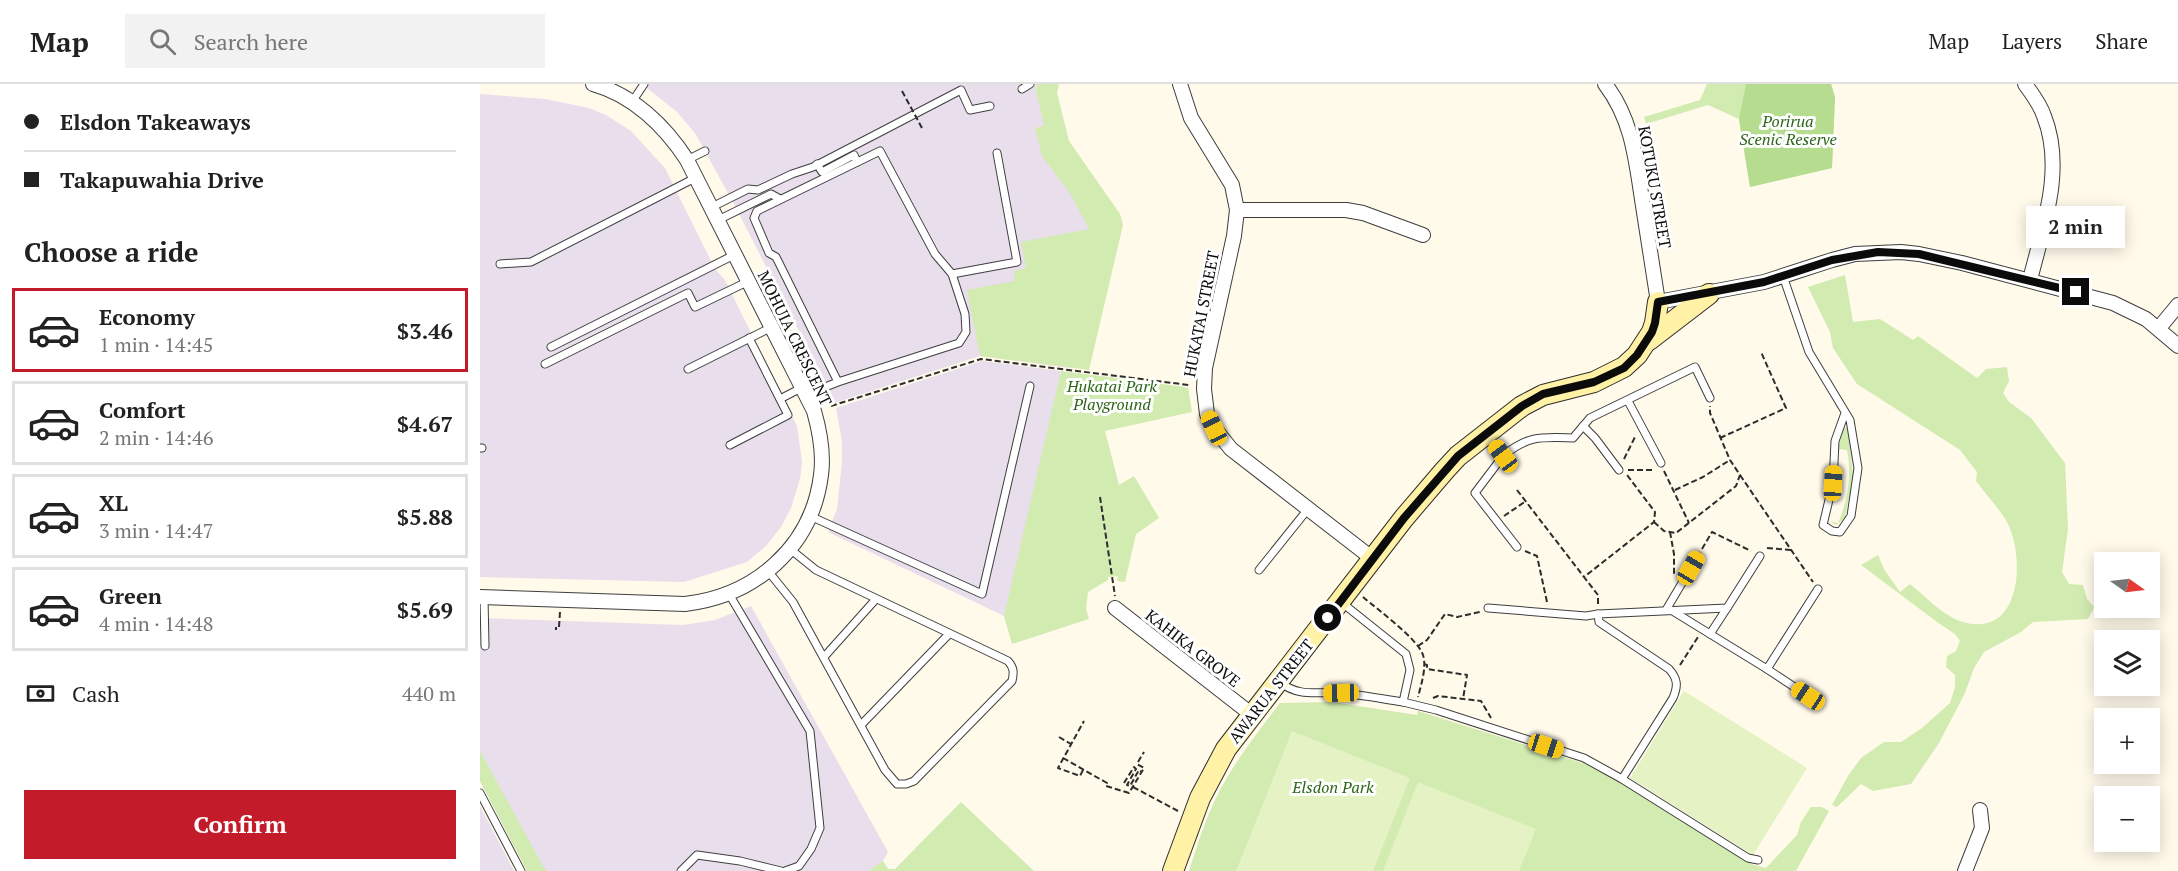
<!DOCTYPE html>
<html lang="en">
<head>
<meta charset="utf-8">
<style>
	:root { --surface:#fff; --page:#f2f2f2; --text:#222; --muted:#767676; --line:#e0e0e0; --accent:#c41b2b }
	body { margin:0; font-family:"PT Serif",serif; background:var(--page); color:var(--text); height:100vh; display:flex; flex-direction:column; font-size:22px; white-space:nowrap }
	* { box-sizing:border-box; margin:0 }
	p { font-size:20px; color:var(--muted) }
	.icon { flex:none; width:33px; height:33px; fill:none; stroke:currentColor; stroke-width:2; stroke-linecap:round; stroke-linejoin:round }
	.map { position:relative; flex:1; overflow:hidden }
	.details { display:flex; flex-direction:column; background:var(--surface); width:480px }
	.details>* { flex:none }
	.banner { display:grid; align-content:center; height:132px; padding:0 24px; background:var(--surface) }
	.needle { width:39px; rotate:104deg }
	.controls { position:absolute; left:1614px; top:468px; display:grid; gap:12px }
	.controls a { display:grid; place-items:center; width:66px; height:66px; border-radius:0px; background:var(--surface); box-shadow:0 3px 15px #0003; font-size:30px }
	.end { position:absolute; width:27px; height:27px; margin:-14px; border:8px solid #0b0b0b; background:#fff; box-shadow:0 0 0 3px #fff }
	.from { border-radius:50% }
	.bubble { position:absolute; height:42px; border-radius:0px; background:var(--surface); box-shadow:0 3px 15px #0003; font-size:20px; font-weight:600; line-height:42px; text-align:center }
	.car { position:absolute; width:18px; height:36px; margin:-18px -9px; border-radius:8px; box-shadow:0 0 4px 2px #0007; background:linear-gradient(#f5c518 24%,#345 0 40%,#f5c518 0 76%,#345 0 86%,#f5c518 0) }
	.banner b { display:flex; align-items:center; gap:21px; height:57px; font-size:22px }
	.banner b+b { border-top:2px solid var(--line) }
	.banner i { width:15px; height:15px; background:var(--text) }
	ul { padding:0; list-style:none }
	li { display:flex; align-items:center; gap:18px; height:84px; margin:0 12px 9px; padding:0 12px; border:3px solid var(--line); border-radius:0px }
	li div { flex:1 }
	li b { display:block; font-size:22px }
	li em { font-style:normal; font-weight:600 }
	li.current { border-color:var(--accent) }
	li>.icon { width:54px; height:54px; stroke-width:1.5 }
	h2 { padding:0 24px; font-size:27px; line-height:72px }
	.pay { display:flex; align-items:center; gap:15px; height:66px; padding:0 24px; font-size:22px }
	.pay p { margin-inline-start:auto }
	.primary-button { display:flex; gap:12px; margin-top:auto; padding:12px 24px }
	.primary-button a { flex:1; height:69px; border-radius:0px; background:var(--accent); color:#fff; font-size:24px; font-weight:600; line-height:69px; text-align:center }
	header { display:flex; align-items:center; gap:36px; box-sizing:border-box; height:84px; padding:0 30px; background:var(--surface); border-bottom:2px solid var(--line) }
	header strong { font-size:28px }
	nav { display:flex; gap:33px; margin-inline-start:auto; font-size:21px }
	.search { width:420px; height:54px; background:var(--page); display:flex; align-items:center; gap:15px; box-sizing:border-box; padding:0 21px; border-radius:0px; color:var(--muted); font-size:22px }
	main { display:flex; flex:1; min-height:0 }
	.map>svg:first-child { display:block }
	.industrial { fill:#e9deeb }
	.green { fill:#d2ebb1 }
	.forest { fill:#b6dd8f }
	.pitch { fill:#e4f2c4 }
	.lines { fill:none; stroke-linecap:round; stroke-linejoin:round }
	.lane-casing { stroke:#3e3e3e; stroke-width:9 }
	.street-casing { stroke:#3e3e3e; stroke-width:16 }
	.secondary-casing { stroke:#2d2d2d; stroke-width:22 }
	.path { stroke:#2d2d2d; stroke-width:2; stroke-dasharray:6 3; stroke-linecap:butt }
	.lane { stroke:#fff; stroke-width:7 }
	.street { stroke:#fff; stroke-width:14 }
	.secondary { stroke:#fff1a5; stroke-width:20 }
	.path-bridge { stroke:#2d2d2d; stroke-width:2; stroke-dasharray:6 3; stroke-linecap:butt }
	.route { stroke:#0b0b0b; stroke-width:8 }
	.labels { text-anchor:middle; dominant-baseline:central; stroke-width:6; stroke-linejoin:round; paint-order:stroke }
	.park-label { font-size:16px; font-style:italic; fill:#2c6618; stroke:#fff }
	.street-label { font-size:16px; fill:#0b0b0b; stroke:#fff }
</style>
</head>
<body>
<header>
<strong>Map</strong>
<div class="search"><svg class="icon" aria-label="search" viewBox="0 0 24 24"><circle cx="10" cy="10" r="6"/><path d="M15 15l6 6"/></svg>Search here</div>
<nav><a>Map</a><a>Layers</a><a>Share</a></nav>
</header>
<main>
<section class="details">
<div class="banner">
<b><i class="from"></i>Elsdon Takeaways</b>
<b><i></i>Takapuwahia Drive</b>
</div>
<h2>Choose a ride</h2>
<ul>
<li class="current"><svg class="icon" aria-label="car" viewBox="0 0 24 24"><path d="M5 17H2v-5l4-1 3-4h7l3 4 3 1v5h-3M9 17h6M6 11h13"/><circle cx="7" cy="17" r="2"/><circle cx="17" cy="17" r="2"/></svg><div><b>Economy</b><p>1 min · 14:45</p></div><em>$3.46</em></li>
<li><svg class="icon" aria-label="car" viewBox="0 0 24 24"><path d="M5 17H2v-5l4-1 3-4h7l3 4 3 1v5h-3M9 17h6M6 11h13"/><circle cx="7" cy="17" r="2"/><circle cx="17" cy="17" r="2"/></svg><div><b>Comfort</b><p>2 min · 14:46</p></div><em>$4.67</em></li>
<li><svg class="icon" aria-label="car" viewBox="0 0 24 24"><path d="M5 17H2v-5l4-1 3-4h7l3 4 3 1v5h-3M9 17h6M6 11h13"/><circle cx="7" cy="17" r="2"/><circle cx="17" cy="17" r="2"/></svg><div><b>XL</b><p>3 min · 14:47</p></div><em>$5.88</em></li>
<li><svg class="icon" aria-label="car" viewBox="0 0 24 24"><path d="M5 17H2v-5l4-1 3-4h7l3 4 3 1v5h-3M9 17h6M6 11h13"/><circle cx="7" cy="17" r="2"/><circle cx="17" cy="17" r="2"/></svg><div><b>Green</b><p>4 min · 14:48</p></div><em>$5.69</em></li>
</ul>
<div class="pay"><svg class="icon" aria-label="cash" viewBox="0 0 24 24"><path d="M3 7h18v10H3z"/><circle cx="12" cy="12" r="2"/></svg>Cash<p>440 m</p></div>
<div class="primary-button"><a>Confirm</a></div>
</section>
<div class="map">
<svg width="1698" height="787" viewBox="0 0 1698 787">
	<rect width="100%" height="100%" fill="#fffaea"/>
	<g class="industrial">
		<polygon points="162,0 557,0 556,7 618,136 590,284 500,272 354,319 345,298 255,122 215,49 197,28"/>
		<polygon points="0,10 65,15 109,24 126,31 151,47 185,84 235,185 245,196 317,342 322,378 320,395 311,424 301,443 287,461 267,478 204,498 0,493"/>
		<polygon points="502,277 581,287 549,431 524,532 348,448 357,425 362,379 362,358 356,324"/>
		<polygon points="271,522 408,768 403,777 388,787 47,787 0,697 0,534 203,541 235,536"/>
		<polygon points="0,722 34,787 0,787"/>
	</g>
	<g class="green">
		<polygon points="557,0 579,0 577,9 589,57 640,130 643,141 609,286 500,272 487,206 535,197 534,187 546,184 541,158 609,145 591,111 562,72 555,44 564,42 556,7"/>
		<polygon points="1227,0 1351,0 1355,13 1352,84 1270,103 1259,35 1228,21 1166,40 1164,33 1220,16"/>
		<path d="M1365,191L1373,238L1400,235L1433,256L1438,252L1497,294L1506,285L1527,283L1529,297L1523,309L1529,318L1551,334L1585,379L1588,445L1582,488L1589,500L1603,501L1607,515L1614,523L1608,535L1553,538L1541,548L1504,568L1494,584L1485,609L1459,659L1431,700L1393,707L1381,700L1357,723L1352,721L1368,692L1381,674L1404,658H1421L1442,644L1470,619L1475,603V591L1466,583L1467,572L1476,567L1480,557L1475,550L1457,538L1381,481L1398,471L1404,485L1420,508L1430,500C1446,513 1463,532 1483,538C1541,555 1546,474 1527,438C1519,424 1506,411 1496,397L1497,388L1480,366L1377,300L1353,264L1350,248L1328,203Z"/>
		<polygon points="581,287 705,303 706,305 708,303 712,328 625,347 639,401 654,392 679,434 656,450 645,498 637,497 638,492 628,493 628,496 608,508 606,525 609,535 532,560 524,532"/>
		<path d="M1366,343L1369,349L1373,394L1365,434L1356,441L1350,437L1358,439C1368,417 1372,390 1367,366L1358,365L1363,345Z"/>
		<path d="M852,618L937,631L938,627L1106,680L1135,695L1274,781L1286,784L1317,751L1321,738L1331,723H1342L1349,727L1316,787H709C717,762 725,736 737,712C754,678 777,649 800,619Z"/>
		<polygon points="0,667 63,782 67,787 47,787 0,697"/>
		<polygon points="481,718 554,787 388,787 403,777 408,785 415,785"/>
	</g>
	<polygon class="forest" points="1266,0 1351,0 1355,13 1352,84 1270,103 1259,35"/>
	<g class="pitch">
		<polygon points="1204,607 1327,684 1273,771 1150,694"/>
		<polygon points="812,647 930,694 893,787 756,787"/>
		<polygon points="938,698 1056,745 1039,787 903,787"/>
	</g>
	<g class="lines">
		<defs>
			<g id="lane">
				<polyline points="542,5 550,0"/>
				<polyline points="152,18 164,0"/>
				<polyline points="207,76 225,67"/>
				<polyline points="337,80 342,88 374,71 377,78"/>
				<polyline points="232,123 268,105 278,106 312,90 333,83 481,6 490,26 510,22"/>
				<polyline points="238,136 291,110 300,115"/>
				<polyline points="20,180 51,178 217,93"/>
				<polyline points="472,190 537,178 517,69"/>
				<polyline points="1303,192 1329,268 1370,336 1378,384 1371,432 1360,448 1352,447 1343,441 1353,399 1355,357 1365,329"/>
				<polyline points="71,263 256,170"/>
				<polyline points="65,280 208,209 215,223 269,197"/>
				<polyline points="208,285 292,243"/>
				<polyline points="327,310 358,298 296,173 289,169 274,134 277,127 400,67 455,170 472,190 485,230 486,248 479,259 358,298"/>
				<polyline points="300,315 323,303"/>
				<polyline points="1148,317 1181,379"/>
				<polyline points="1103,342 1115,354 1139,386"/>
				<path d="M1006,351L1023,372C1048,351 1062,353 1093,354L1110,334L1215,283L1230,314"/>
				<polyline points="250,361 308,331 269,254"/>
				<polyline points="0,364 2,364"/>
				<polyline points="1023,372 995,409 1037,463"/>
				<polyline points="330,432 502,510 550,302"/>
				<polyline points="779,486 828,425"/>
				<path d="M288,487L313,518L405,686L417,700H426L434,697L532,597C534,588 534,584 528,577L336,486L310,465"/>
				<polyline points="249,510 330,647 340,744 331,765 319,782 305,787"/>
				<polyline points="4,513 5,562"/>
				<polyline points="1008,524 1106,532 1118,530"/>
				<polyline points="1186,526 1218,472"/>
				<polyline points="1191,526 1287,585 1338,505"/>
				<polyline points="1230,550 1247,524"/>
				<polyline points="344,573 396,515"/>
				<polyline points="1287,585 1328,612"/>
				<path d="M799,598C821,614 837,607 862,609C882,611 903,615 923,618L930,586L926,570L861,518"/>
				<polyline points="923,618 956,626 1104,674 1142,695 1268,774 1278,776"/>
				<polyline points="381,641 469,550"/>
				<path d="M1142,695L1193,614C1198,602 1198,595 1189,585L1119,538L1118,530L1247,524L1280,472"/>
				<polyline points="0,709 41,787"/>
				<polyline points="201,787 217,771 260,777 301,787"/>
			</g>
			<g id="street">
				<polyline points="700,0 711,34 752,101 757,126 754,152 725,284 724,305 727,330 734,344 751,365 893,475"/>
				<path d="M1125,0C1153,36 1156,78 1163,122C1168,154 1173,186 1178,218L1284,198L1352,176L1375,170L1421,168L1439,170L1482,179L1633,219L1666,235L1698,262"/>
				<path d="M1545,0C1552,10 1560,20 1564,32C1585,85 1563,143 1550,196"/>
				<polyline points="757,126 866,126 883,129 943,151"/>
				<polyline points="1679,244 1698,221"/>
				<path d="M0,513L205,520C275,512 332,463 341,391C344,369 340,348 334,327L207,76C185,42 153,11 113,0"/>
				<polyline points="635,524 771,630"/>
				<polyline points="1485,787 1502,744 1500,726"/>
			</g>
			<g id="secondary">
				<polyline points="1169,256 1229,210"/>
				<polyline points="693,787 720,714 746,665 924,434 965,386 978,372 1042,322 1063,311 1114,298 1144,283 1157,271 1172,248 1175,239 1178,218"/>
			</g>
		</defs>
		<use href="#lane" class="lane-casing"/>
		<use href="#street" class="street-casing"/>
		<use href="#secondary" class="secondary-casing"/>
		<g class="path">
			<polyline points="351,322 501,275 709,301"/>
			<polyline points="1240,354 1306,324 1281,268"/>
			<polyline points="1144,375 1155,353"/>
			<polyline points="1148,386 1172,386"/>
			<polyline points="1184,387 1209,439"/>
			<polyline points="1260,391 1333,498"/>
			<polyline points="1037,406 1104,493"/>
			<polyline points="1195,406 1223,393 1250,376"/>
			<polyline points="620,413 635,512"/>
			<polyline points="1024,432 1046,417"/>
			<polyline points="1174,438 1184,447 1196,449 1256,402 1260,391 1250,376 1230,329 1230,322"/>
			<polyline points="1190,448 1194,470 1194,490"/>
			<polyline points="1287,464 1311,466"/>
			<polyline points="1222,465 1232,448 1271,467"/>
			<polyline points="1045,467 1057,472 1067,518"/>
			<path d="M883,513C897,525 938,555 943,571C947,583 941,601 938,613"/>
			<polyline points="1118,520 1118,511 1104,493 1174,438 1175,428 1147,391"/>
			<polyline points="79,543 80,528"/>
			<polyline points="76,546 76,543"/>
			<polyline points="938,562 947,556 965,530 977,533 1000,528"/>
			<polyline points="944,580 947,581 947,585 987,591 983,615"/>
			<polyline points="1200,581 1218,553"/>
			<polyline points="953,614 958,612 1001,617 1011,634"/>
			<polyline points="579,653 591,660"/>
			<polyline points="583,674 627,699 626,702 649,709 664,684 657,680"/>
			<polyline points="658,678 664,668"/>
			<polyline points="603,686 600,692 578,684 604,637"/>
			<polyline points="644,699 654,683 656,685 647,701 650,702 659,686 662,688"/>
			<polyline points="653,703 698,727"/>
		</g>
		<use href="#lane" class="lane"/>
		<use href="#street" class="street"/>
		<use href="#secondary" class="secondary"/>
		<polyline class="path-bridge" points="422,7 442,44"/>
	</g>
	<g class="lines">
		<polyline class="route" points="848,534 924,434 978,372 1042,322 1063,310 1114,298 1144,284 1157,271 1172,248 1175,239 1178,218 1284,198 1352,176 1398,168 1439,170 1596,208"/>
	</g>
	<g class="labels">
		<g class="park-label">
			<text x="1308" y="37">Porirua<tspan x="1308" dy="18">Scenic Reserve</tspan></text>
			<text x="632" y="302">Hukatai Park<tspan x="632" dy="18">Playground</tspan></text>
			<text x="853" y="703">Elsdon Park</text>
		</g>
		<g class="street-label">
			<text transform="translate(1175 103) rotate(80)">KOTUKU STREET</text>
			<text transform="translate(721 230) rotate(-79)">HUKATAI STREET</text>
			<text transform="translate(315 254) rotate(64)">MOHUIA CRESCENT</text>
			<text transform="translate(713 564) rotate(38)">KAHIKA GROVE</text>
			<text transform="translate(791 607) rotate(-52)">AWARUA STREET</text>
		</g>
	</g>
</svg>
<div class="controls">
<a><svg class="needle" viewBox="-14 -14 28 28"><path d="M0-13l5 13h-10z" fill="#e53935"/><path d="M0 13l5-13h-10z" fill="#767676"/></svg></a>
<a><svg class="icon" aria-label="layers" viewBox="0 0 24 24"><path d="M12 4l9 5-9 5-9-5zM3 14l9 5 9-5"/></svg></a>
<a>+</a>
<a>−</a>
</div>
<i class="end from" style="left:848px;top:534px"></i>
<i class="end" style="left:1596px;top:208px"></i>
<div class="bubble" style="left:1546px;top:122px;width:99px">2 min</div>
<i class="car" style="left:734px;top:344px;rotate:335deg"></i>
<i class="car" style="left:1023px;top:372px;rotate:323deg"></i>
<i class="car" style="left:1353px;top:399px;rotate:3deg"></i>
<i class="car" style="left:1211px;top:484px;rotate:30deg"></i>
<i class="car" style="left:861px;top:609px;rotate:269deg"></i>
<i class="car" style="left:1328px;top:612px;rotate:303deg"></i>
<i class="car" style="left:1066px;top:662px;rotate:108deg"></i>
</div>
</main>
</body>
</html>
